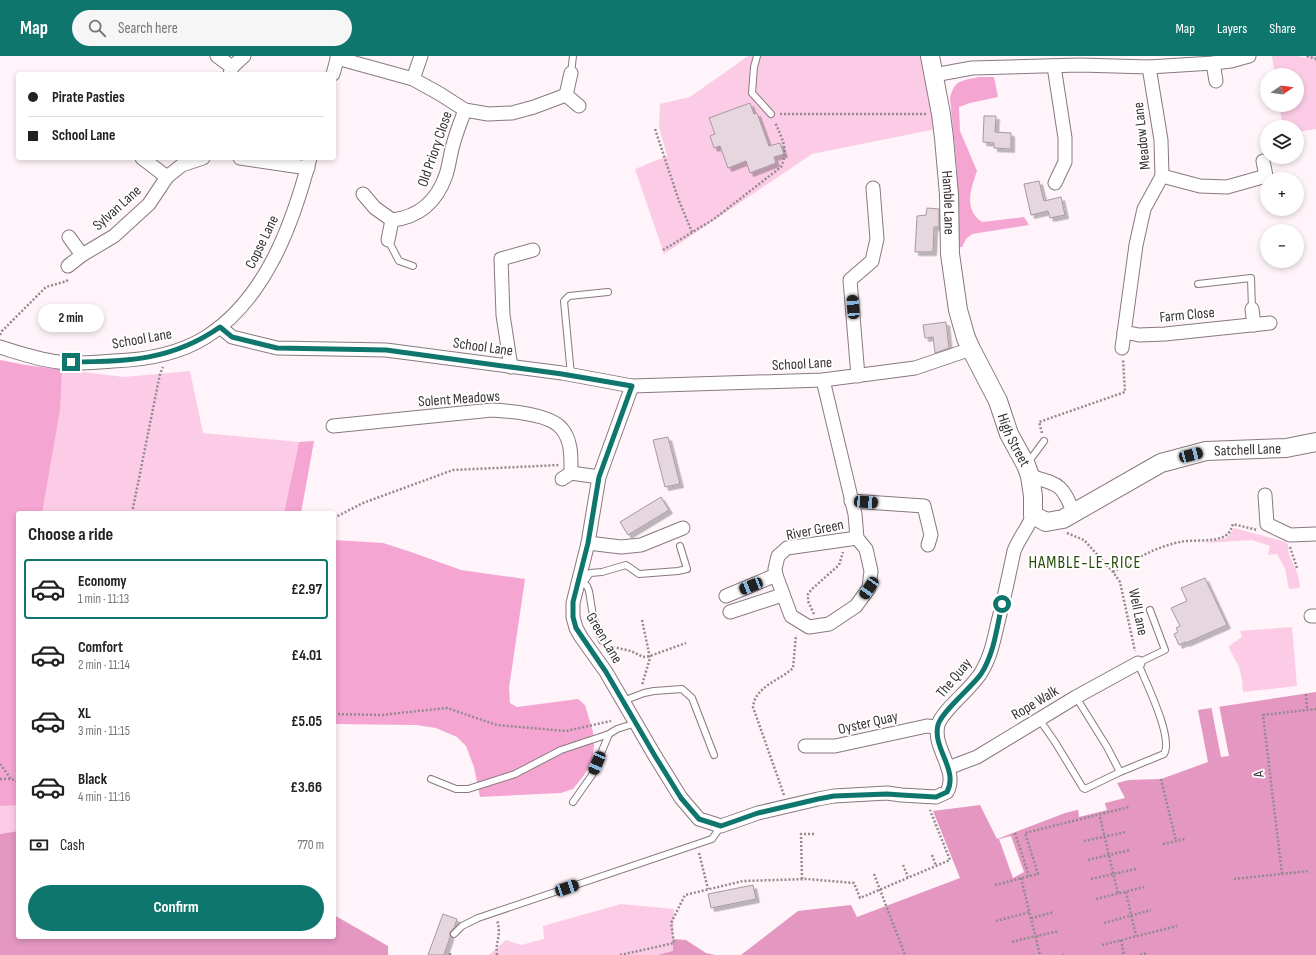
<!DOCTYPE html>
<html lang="en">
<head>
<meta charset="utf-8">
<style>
	:root { --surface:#fff; --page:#f6f6f6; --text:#222; --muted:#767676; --line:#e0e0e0; --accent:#0f766e }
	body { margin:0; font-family:"Sofia Sans Condensed",sans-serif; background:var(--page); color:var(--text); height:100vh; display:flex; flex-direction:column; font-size:15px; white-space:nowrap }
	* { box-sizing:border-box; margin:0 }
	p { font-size:13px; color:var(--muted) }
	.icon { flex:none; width:22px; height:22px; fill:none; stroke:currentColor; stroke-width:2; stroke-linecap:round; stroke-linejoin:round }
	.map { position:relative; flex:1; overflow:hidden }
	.side { position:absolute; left:16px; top:455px; width:320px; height:428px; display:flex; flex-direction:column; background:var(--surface); border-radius:4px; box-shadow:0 2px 6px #0003 }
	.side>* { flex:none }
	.guide { position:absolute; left:16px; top:16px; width:320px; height:88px; border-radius:4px; box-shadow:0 2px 6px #0003; display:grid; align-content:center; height:88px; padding:0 12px; background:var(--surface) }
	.needle { width:26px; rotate:77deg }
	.tools { position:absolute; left:1260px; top:12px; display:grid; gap:8px }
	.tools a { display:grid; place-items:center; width:44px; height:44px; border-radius:50%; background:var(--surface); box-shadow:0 2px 6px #0003; font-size:20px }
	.end { position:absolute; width:18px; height:18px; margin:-9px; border:5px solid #0f766e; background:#fff; box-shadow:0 0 0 2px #fff }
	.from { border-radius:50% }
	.bubble { position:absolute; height:28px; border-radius:14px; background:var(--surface); box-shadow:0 2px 6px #0003; font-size:13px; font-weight:700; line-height:28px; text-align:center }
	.car { position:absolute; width:12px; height:24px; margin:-12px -6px; border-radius:5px; box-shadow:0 0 3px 1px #0007; background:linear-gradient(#222 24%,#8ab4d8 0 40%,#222 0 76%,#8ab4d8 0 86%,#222 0) }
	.guide b { display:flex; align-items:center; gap:14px; height:38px; font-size:15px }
	.guide b+b { border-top:1px solid var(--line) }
	.guide i { width:10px; height:10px; background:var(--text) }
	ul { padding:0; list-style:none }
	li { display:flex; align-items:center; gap:12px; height:60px; margin:0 8px 6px; padding:0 4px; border:2px solid transparent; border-radius:4px }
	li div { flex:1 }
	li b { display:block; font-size:15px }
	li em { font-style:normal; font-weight:700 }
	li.on { border-color:var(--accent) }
	li>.icon { width:36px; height:36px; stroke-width:1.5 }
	h2 { padding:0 12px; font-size:18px; line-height:48px }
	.pay { display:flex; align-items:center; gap:10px; height:44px; padding:0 12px; font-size:15px }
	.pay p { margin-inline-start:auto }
	.action { display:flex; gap:8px; margin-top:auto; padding:8px 12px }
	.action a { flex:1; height:46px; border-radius:24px; background:var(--accent); color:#fff; font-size:16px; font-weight:700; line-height:46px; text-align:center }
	header { display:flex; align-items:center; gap:24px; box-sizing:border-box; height:56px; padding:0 20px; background:var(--accent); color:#fff }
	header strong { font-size:19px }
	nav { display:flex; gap:22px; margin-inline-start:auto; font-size:14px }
	.search { width:280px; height:36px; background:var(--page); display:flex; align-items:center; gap:10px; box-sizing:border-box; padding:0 14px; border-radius:22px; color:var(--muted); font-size:15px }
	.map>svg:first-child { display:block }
	.green { fill:#fccce6 }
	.forest { fill:#f4a5d1 }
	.water { fill:#e497c1 }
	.pier { fill:#fef4f9 }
	.building { fill:#e6d6de; stroke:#a798a0; filter:url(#shadow) }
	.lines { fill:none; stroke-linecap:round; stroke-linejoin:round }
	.lane-casing { stroke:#887981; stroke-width:8 }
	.street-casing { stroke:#887981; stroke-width:15 }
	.secondary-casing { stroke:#887981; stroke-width:20 }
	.path { stroke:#928a8e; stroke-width:2.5; stroke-dasharray:2 2; stroke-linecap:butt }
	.lane { stroke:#fff; stroke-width:6 }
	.street { stroke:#fff; stroke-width:13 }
	.secondary { stroke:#fff; stroke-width:18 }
	.route { stroke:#0f766e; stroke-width:5 }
	.labels { text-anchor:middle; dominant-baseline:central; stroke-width:3.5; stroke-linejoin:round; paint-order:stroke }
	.street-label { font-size:15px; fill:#383235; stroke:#fff }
	.quarter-label { font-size:17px; letter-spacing:1px; fill:#264b0b; stroke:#fff }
</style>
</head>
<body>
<header>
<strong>Map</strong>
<div class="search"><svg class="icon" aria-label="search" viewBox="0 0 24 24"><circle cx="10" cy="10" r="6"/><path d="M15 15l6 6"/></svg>Search here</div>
<nav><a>Map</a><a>Layers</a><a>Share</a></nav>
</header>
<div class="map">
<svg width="1316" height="899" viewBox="0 0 1316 899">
	<defs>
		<filter id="shadow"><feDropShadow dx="3.5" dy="3.5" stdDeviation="0" flood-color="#0004"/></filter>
	</defs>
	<rect width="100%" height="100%" fill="#fef4f9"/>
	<g class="green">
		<polygon points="748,0 928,0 941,72 812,98 664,198 635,113 667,100 659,71 660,48 690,41"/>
		<polygon points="1272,0 1298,0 1305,2 1306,0 1316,0 1316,73 1297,76 1297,71 1283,71 1279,49 1297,49 1297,19 1275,19"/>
		<polygon points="0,304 25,309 124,321 190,315 203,377 299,386 284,457 18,457 18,775 0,778"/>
		<path d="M1234,472L1286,486C1289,489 1288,493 1289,498C1294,511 1299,517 1300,532L1289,533L1285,513L1277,498L1268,499L1270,490L1252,484L1203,487L1227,482Z"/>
		<polygon points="1292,571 1297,630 1243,636 1242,624 1239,611 1229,592 1230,589 1242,581 1240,575"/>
		<polygon points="621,848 674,853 673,883 674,895 657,899 489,899 506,884 521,889 544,883 543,870"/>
	</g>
	<g class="forest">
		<path d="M979,21H994L998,41L970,47L959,51L960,75L977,115C971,133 963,153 982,166L1024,161L1029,169L972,178L966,183L962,191H955L957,113L950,42C955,23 962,25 979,21Z"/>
		<polygon points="0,304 25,309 62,314 60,354 42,457 18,457 18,749 0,750"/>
		<polygon points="314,385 301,457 284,457 299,386"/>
		<polygon points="334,484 383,487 411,496 461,514 525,523 509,632 510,647 517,651 578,643 585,649 593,676 594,690 592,705 584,719 573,733 561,737 480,741 474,711 466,690 457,681 436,672 416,669 334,668"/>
	</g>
	<g class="water">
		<polygon points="1316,636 1316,899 741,899 798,855 851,849 857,861 960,822 933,755 980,749 997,783 1065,757 1125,742 1117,727 1129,724 1161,723 1208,706 1198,654"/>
		<polygon points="18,775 18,881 334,881 334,859 388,890 388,899 0,899 0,778"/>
		<polygon points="673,883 686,884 706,897 715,899 657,899 673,895"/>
	</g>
	<g class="pier">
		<polygon points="1219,649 1229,700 1221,701 1211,650"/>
		<polygon points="1104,745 1107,754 1079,761 1078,752"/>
		<polygon points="1011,780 1024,816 1013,822 999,783"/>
	</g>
	<g class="building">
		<polygon points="750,47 754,58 757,57 769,90 780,87 784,98 774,101 776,107 750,117 746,105 728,112 720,90 714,92 710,80 715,78 709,62"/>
		<polygon points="984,60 996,60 995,76 1011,77 1011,93 994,92 994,87 983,86"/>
		<polygon points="1039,125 1044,145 1061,141 1065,159 1050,162 1048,155 1031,159 1024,128"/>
		<polygon points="927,152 939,153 939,171 934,171 933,196 915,196 917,160 926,159"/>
		<polygon points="946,266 949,292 935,297 933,281 925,282 923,269"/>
		<polygon points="668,381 680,428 665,431 653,384"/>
		<polygon points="661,441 669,454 628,479 620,466"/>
		<polygon points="1205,522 1227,569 1186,587 1185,586 1179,589 1174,578 1178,576 1176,572 1180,570 1171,552 1187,545 1181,532"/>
		<polygon points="753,829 756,843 711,852 708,838"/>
		<polygon points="443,858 457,863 454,872 450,876 450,881 444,899 428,899"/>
	</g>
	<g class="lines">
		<defs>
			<g id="lane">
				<polyline points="757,0 754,11 752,37 771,58"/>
				<polyline points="571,17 573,0"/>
				<polyline points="388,184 399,205 413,210"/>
				<polyline points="1198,228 1251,222 1252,253"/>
				<polyline points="571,319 564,245 569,240 608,236"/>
				<polyline points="1027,408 1044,385"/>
				<polyline points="579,526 583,527 587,530 589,535 593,560 602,585"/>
				<polyline points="583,527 590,517 602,516 626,509 639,518 678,515 687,513 680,490"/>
				<polyline points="1076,641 1107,691 1120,716"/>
				<polyline points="623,645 644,637 654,635 682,633 692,642 714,699"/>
				<path d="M1039,663L1055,686L1083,732L1085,733L1120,716L1164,698C1174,682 1145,625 1138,607L1165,594L1150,554"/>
				<polyline points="431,723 456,733 468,733 515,718 561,694 609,678"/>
				<polyline points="573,746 592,719 609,678 617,673 636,667"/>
				<polyline points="454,878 462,870 478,862 712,783 721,770"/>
			</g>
			<g id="street">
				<polyline points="217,0 232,11 230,18"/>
				<polyline points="337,2 413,23 440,38 465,54 488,58 512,57 534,51 566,39 571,17"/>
				<polyline points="1213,7 1216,25"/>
				<polyline points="1054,10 1065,82 1065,106 1055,127"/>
				<polyline points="232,11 244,0"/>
				<polyline points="333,18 338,0"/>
				<polyline points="934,19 972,12 1080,9 1149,11 1213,7 1231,5 1249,0"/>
				<polyline points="413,23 421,0"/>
				<polyline points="566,39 579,50"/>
				<polyline points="142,102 167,121"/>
				<polyline points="240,102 308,112"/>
				<polyline points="1162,120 1200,130 1227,131 1266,120 1263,105"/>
				<path d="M363,138L375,152L392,164C420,161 437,145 446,119C449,110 450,99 453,89C456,77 461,65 465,54"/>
				<polyline points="69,181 82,199 114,180 149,148 167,121 182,109 203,102"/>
				<polyline points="388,184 392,164"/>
				<polyline points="68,210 82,199"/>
				<polyline points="1252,253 1254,269"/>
				<polyline points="220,271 232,281 277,292 386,294 562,317 632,330 823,324 915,312 971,293"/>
				<polyline points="1124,276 1139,279 1165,278 1270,267"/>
				<path d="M0,291C19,297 39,304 59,306C76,309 95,306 113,305C144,304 179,298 206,281C266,243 293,167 310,102"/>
				<polyline points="1122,292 1136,189 1144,153 1162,120 1161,84 1149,11"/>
				<polyline points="511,311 503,259 501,203 533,194"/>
				<polyline points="858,320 850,224 872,205 877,183 873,132"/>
				<polyline points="823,324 855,458 857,482 866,493 871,515 869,532 856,550 829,568 809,571 791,560 776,519 775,513 778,500 787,492 857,482"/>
				<path d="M632,330L599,421L588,487L573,547V561L576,572L581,581L606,616L655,700L681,742L699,763L721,770L758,757L818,743L834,740L887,737L901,739L936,741L947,736C959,714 932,692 938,669C942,654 973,632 982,615C991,600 994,583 998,566C1004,543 1009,519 1014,495C1019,482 1028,472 1033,459"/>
				<path d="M333,370L492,354C510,355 551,358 562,373C572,385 571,402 571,417"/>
				<path d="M1030,420C1060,429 1061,427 1074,457"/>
				<polyline points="562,423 571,417 599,421"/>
				<polyline points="1265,439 1267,468 1290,479 1316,478"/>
				<polyline points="851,445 924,450 931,479 928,489"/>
				<polyline points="588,487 621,491 641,489 683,472"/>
				<polyline points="726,540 776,519"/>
				<polyline points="730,556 782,539"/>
				<polyline points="1311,560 1316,560"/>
				<polyline points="805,690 835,690 927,670 937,671"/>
				<polyline points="948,712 977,701 1076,641 1138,607"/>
			</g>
			<g id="secondary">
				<path id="s1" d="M930,0L941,58L944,82L949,139L950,198L958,254L966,282L971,293L998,345L1009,378L1026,409L1030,420L1033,440V459L1046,466L1063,463L1161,407L1206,395L1286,392L1316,386"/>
			</g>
		</defs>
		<use href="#lane" class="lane-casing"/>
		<use href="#street" class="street-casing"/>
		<use href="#secondary" class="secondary-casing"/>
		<g class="path">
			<polyline points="1307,0 1316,3"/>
			<polyline points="780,58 927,58"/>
			<polyline points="655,73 679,145 692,176"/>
			<path d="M663,194L714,163L781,111C789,93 782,83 775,66"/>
			<polyline points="0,279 2,275 46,231 67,225 67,222"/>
			<polyline points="1042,377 1039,366 1125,336 1123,303"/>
			<polyline points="132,457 160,318 163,311"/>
			<polyline points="334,462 363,447 453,414 560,409"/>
			<polyline points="1067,477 1084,484 1113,516 1120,526 1135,595"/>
			<polyline points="1290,491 1297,512"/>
			<path d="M1113,516C1134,504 1155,491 1180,486C1192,483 1213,487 1225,480C1230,477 1231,473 1233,468L1257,474"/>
			<polyline points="814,558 808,545 808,538 812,533 839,509 843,496"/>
			<polyline points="642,564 650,602 642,629"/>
			<polyline points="609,590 631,595 643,601 650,600 686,587"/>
			<polyline points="1306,638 1307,654"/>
			<polyline points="334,658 381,659 447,652 497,669 566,675 611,665"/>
			<polyline points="0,708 11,723"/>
			<polyline points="0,723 11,723 18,726"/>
			<polyline points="1161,723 1176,785"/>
			<path d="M784,739L753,651C755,630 781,624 793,612L796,579"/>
			<polyline points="1100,761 1118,838"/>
			<polyline points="1015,777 1029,820"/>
			<polyline points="1084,785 1126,776"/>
			<polyline points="1163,788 1185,783"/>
			<polyline points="699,797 708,833"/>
			<polyline points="932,799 936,810"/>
			<polyline points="1088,804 1130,794"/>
			<polyline points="903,809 908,821"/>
			<polyline points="874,818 905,899"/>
			<polyline points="1282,818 1263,659 1316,653"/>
			<polyline points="1021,822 1040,899"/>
			<polyline points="802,823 801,778 815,778"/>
			<polyline points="1091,823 1136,813"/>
			<polyline points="1234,823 1309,815"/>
			<polyline points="995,829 1038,818 1025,777 1129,751"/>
			<polyline points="1126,836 1136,880"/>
			<polyline points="1096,843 1144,831"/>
			<polyline points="1031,862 1054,856"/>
			<polyline points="996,865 1030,856"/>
			<polyline points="1104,867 1151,854"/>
			<polyline points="1038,881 1037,880 1059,875"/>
			<polyline points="1121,884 1124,899"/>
			<polyline points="1012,886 1035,880"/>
			<polyline points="1102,889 1177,870"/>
			<polyline points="450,897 450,899"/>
			<path d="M497,899C495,886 502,879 497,864"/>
			<polyline points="620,899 674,887 671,867 685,839 743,825 807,823 854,827 860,842 950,804 930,754"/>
			<polyline points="1063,899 1064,899"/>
			<polyline points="1140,899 1147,897"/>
		</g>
		<use href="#lane" class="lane"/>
		<use href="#street" class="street"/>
		<use href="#secondary" class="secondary"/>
	</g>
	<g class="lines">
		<path class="route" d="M71,306C127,306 173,304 220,271L232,281L277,292L386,294L562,318L632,330L599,421L588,487L573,546V561L576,572L606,616L655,700L681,742L699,763L721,770L758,757L818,743L834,740L887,738L901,739L936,741L947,736C959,714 932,692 938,669C941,656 971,632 981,618C994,598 997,571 1002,548"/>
	</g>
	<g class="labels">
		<g class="street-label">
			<text transform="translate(1142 80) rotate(-96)">Meadow Lane</text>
			<text transform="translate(435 93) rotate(-71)">Old Priory Close</text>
			<text stroke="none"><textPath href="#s1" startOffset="148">Hamble Lane</textPath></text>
			<text transform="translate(117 152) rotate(-42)">Sylvan Lane</text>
			<text transform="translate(262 186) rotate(-64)">Copse Lane</text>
			<text transform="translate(1187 259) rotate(-5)">Farm Close</text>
			<text transform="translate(142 283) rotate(-10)">School Lane</text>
			<text transform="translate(483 291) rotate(8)">School Lane</text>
			<text transform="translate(802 308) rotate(-3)">School Lane</text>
			<text transform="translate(459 343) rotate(-4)">Solent Meadows</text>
			<text stroke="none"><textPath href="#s1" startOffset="398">High Street</textPath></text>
			<text stroke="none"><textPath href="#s1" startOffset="710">Satchell Lane</textPath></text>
			<text transform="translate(815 474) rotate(-11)">River Green</text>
			<text transform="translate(1138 556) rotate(78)">Well Lane</text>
			<text transform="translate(604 582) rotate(59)">Green Lane</text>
			<text transform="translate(954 622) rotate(-50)">The Quay</text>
			<text transform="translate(1035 647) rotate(-31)">Rope Walk</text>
			<text transform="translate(868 667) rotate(-13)">Oyster Quay</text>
			<text transform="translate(1259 718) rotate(-97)">A</text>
		</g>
		<g class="quarter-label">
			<text x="1085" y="507">HAMBLE-LE-RICE</text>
		</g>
	</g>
</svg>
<div class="tools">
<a><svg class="needle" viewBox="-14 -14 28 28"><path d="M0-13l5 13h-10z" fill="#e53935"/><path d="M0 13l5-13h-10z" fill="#767676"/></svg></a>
<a><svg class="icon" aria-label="layers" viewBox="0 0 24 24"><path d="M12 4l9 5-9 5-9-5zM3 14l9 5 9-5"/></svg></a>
<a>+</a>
<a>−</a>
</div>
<i class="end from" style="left:1002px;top:548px"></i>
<i class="end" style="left:71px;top:306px"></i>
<div class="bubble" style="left:38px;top:248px;width:66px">2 min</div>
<i class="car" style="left:853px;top:251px;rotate:356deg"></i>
<i class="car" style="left:1191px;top:399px;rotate:75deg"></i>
<i class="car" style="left:866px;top:446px;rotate:94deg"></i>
<i class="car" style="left:751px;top:530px;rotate:248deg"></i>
<i class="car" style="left:869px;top:532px;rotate:214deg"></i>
<i class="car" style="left:597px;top:707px;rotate:203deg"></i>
<i class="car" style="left:567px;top:832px;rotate:71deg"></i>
<div class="guide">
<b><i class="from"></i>Pirate Pasties</b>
<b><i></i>School Lane</b>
</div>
<section class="side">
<h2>Choose a ride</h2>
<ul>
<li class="on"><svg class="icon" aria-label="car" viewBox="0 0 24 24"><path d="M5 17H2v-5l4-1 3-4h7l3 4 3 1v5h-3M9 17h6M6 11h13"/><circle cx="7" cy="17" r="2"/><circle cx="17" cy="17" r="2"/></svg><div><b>Economy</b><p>1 min · 11:13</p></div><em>£2.97</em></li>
<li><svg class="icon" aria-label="car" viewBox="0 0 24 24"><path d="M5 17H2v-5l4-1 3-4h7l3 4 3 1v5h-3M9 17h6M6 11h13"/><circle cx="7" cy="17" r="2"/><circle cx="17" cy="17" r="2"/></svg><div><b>Comfort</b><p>2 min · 11:14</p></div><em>£4.01</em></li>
<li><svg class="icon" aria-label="car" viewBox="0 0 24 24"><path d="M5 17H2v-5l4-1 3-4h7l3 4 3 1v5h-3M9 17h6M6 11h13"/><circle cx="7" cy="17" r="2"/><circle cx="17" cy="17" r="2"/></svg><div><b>XL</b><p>3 min · 11:15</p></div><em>£5.05</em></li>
<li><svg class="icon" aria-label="car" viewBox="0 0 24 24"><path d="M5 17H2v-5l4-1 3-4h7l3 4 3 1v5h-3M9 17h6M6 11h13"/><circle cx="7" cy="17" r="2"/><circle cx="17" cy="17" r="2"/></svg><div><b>Black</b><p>4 min · 11:16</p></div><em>£3.66</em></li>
</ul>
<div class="pay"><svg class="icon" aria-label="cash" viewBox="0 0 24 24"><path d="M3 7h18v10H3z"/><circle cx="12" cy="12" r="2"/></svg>Cash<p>770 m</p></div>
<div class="action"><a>Confirm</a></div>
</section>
</div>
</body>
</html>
